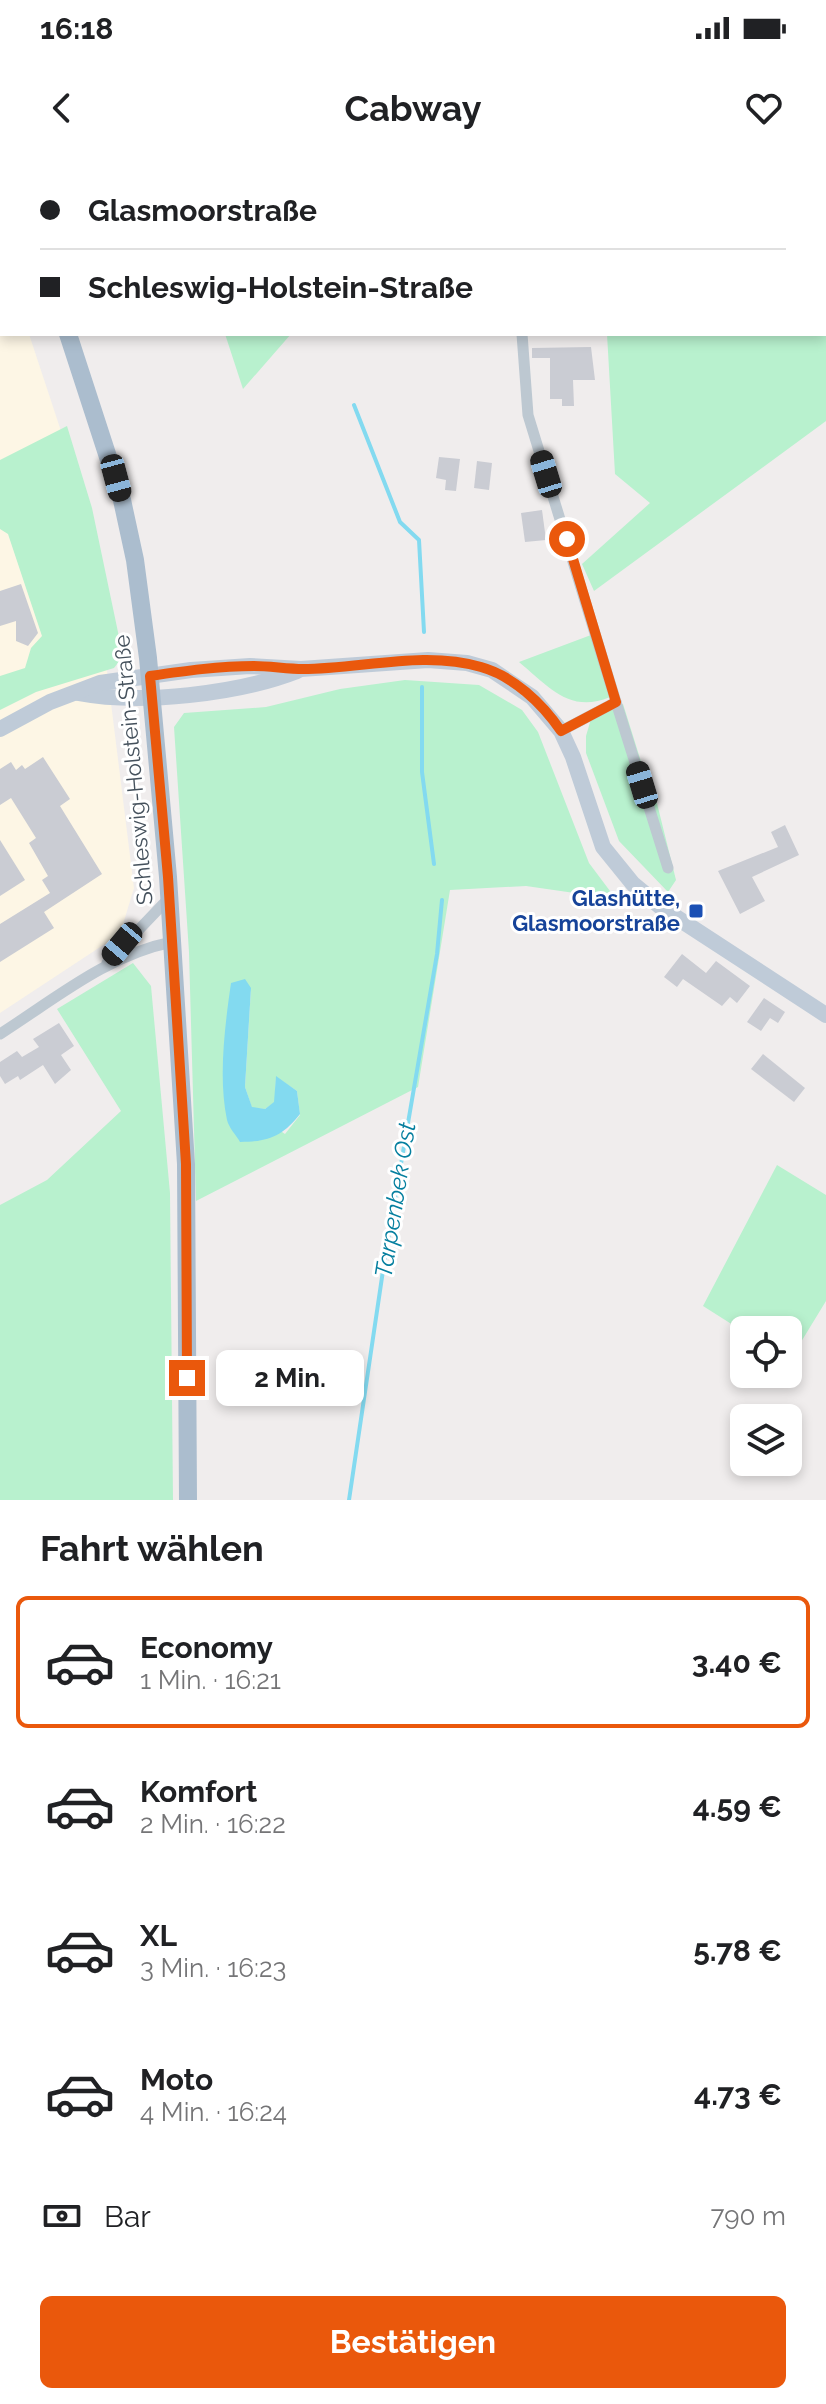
<!DOCTYPE html>
<html lang="de">
<head>
<meta charset="utf-8">
<style>
	:root { --surface:#fff; --page:#f6f6f6; --text:#202124; --muted:#757577; --line:#e0e0e0; --accent:#ea580c }
	body { margin:0; font-family:Raleway,sans-serif; background:var(--page); color:var(--text); height:100vh; display:flex; flex-direction:column; font-size:30px; white-space:nowrap }
	* { box-sizing:border-box; margin:0 }
	p { font-size:26px; color:var(--muted) }
	.icon { flex:none; width:44px; height:44px; fill:none; stroke:currentColor; stroke-width:2; stroke-linecap:round; stroke-linejoin:round }
	.map { position:relative; height:1340px; overflow:hidden }
	.panel { display:flex; flex-direction:column; background:var(--surface); flex:1 }
	.panel>* { flex:none }
	.hud { position:absolute; left:0px; top:0px; width:826px; height:176px; box-shadow:0 4px 12px #0003; display:grid; align-content:center; height:176px; padding:0 40px; background:var(--surface) }
	.tools { position:absolute; left:730px; top:1156px; display:grid; gap:16px }
	.tools a { display:grid; place-items:center; width:72px; height:72px; border-radius:12px; background:var(--surface); box-shadow:0 4px 12px #0003; font-size:40px }
	.end { position:absolute; width:36px; height:36px; margin:-18px; border:10px solid #ea580c; background:#fff; box-shadow:0 0 0 4px #fff }
	.from { border-radius:50% }
	.bubble { position:absolute; height:56px; border-radius:12px; background:var(--surface); box-shadow:0 4px 12px #0003; font-size:26px; font-weight:700; line-height:56px; text-align:center }
	.car { position:absolute; width:24px; height:48px; margin:-24px -12px; border-radius:10px; box-shadow:0 0 6px 2px #0007; background:linear-gradient(#222 24%,#8ab4d8 0 40%,#222 0 76%,#8ab4d8 0 86%,#222 0) }
	.hud b { display:flex; align-items:center; gap:28px; height:76px; font-size:30px }
	.hud b+b { border-top:2px solid var(--line) }
	.hud i { width:20px; height:20px; background:var(--text) }
	ul { padding:0; list-style:none }
	li { display:flex; align-items:center; gap:24px; height:132px; margin:0 16px 12px; padding:0 24px; border:4px solid transparent; border-radius:12px }
	li div { flex:1 }
	li b { display:block; font-size:30px }
	li em { font-style:normal; font-weight:700 }
	li.current { border-color:var(--accent) }
	li>.icon { width:72px; height:72px; stroke-width:1.5 }
	h2 { padding:0 40px; font-size:36px; line-height:96px }
	.pay { display:flex; align-items:center; gap:20px; height:88px; padding:0 40px; font-size:30px }
	.pay p { margin-inline-start:auto }
	.button { display:flex; gap:16px; margin-top:auto; padding:16px 40px }
	.button a { flex:1; height:92px; border-radius:12px; background:var(--accent); color:#fff; font-size:32px; font-weight:700; line-height:92px; text-align:center }
	.status { display:flex; justify-content:space-between; align-items:center; height:56px; padding:0 40px; background:var(--surface); direction:ltr }
	.status svg { height:22px; fill:currentColor }
	header { display:flex; justify-content:space-between; align-items:center; height:104px; padding:0 40px; background:var(--surface); font-size:36px; font-weight:700 }
	.map>svg:first-child { display:block }
	.commercial { fill:#fdf6e5 }
	.green { fill:#b8f1ce; fill-rule:evenodd }
	.water { fill:#83daf0 }
	.lines { fill:none; stroke-linecap:round; stroke-linejoin:round }
	.stream { stroke:#83daf0; stroke-width:4 }
	.building { fill:#caccd3 }
	.street { stroke:#bdc8d1; stroke-width:11 }
	.secondary { stroke:#bfcbd8; stroke-width:16 }
	.primary { stroke:#abbdce; stroke-width:18 }
	.route { stroke:#ea580c; stroke-width:10 }
	.transit-dot { fill:#1a4fb4; stroke:#fff; stroke-width:3 }
	.labels { text-anchor:middle; dominant-baseline:central; stroke-width:6; stroke-linejoin:round; paint-order:stroke }
	.street-label { font-size:22px; fill:#45515c; stroke:#fff }
	.transit-label { font-size:22px; font-weight:bold; fill:#164399; stroke:#fff; text-anchor:end }
	.water-label { font-size:24px; font-style:italic; fill:#057f9f; stroke:#fff }
</style>
</head>
<body>
<div class="status"><b>16:18</b><svg viewBox="0 0 49 12"><path d="M0 12V9h3v3zM5 12V6h3v6zM10 12V3h3v9zM15 12V0h3v12zM26 1h20v11H26zM47 4h2v5h-2z"/></svg></div>
<header><svg class="icon" aria-label="back" viewBox="0 0 24 24"><path d="M15 5l-7 7 7 7"/></svg>Cabway<svg class="icon" aria-label="heart" viewBox="0 0 24 24"><path d="M12 20l-8-8c-3-5 5-10 8-4 3-6 11-1 8 4z"/></svg></header>
<div class="map">
<svg width="826" height="1340" viewBox="0 0 826 1340">
	<rect width="100%" height="100%" fill="#f0eded"/>
	<polygon class="commercial" points="0,98 2,174 29,174 87,350 134,728 120,774 0,853"/>
	<g class="green">
		<polygon points="625,0 826,0 826,261 594,431 582,404 650,343 615,314 607,174 824,174 824,2 622,2"/>
		<polygon points="225,174 291,174 243,229"/>
		<polygon points="67,266 92,348 123,496 114,508 36,532 0,550 0,516 25,508 31,488 42,476 8,374 0,369 0,300"/>
		<path d="M591,475L610,537C570,554 549,527 519,502Z"/>
		<path d="M405,520L479,525L522,550L538,572L589,703L616,739L526,726L450,730L418,927L196,1041L189,792L174,567L184,553L266,547L340,529ZM251,828L245,927L252,948L265,949L275,942L276,917L297,931L300,955L285,974L226,934Z"/>
		<polygon points="623,544 643,608 650,615 676,720 668,732 619,681 586,593 586,576 591,559"/>
		<polygon points="133,803 151,826 170,1033 173,1340 0,1340 0,1045 47,1020 121,951 57,849"/>
		<polygon points="777,1005 826,1035 826,1141 790,1200 788,1170 744,1172 703,1146"/>
	</g>
	<path class="water" d="M245,819L251,828L245,927L252,947L265,949L274,942L276,916L297,931L300,954C283,976 268,982 240,982C236,975 229,968 227,960C218,918 225,865 231,823Z"/>
	<g class="lines">
		<g class="stream">
			<polyline points="354,245 400,362 419,380 424,472"/>
			<polyline points="422,527 422,612 434,704"/>
			<polyline points="349,1340 385,1097 437,794 442,740"/>
		</g>
	</g>
	<g class="building">
		<polygon points="591,187 595,220 573,220 574,246 562,246 562,239 550,239 550,198 532,198 532,188"/>
		<polygon points="439,297 460,299 456,331 445,330 446,320 436,318"/>
		<polygon points="477,301 492,303 489,330 474,328"/>
		<polygon points="542,350 546,380 525,382 521,353"/>
		<polygon points="21,424 38,473 28,486 16,481 16,461 0,466 0,431"/>
		<polygon points="43,597 70,639 60,646 102,714 44,752 54,768 0,802 0,764 50,733 42,720 48,716 29,683 36,678 11,638 0,645 0,609 11,602 16,610 22,605 25,609"/>
		<polygon points="785,665 799,695 752,717 765,741 740,754 718,711 778,687 771,672"/>
		<polygon points="0,680 25,720 0,736"/>
		<polygon points="682,794 706,813 716,801 750,826 737,843 730,837 722,846 683,819 677,827 664,817"/>
		<polygon points="764,838 785,852 778,863 770,858 761,871 747,862"/>
		<polygon points="59,863 74,886 61,895 71,910 55,924 43,905 20,920 18,916 5,924 0,916 0,902 17,891 22,897 39,887 33,879"/>
		<polygon points="763,894 805,928 794,942 751,909"/>
	</g>
	<g class="lines">
		<g class="street">
			<polyline points="610,2 613,0"/>
			<polyline points="522,174 528,255 616,542 561,571"/>
			<polyline points="616,542 668,708"/>
			<polyline points="107,803 169,738"/>
			<path d="M0,874C55,839 107,795 172,782"/>
		</g>
		<g class="secondary">
			<path d="M78,533C141,545 238,534 297,511"/>
			<polyline points="0,569 50,542 100,523 191,510 250,506 301,509 428,500 467,503 492,510 532,537 561,571 573,597 603,687 633,724 662,748 826,855"/>
		</g>
		<g class="primary">
			<polyline points="0,20 2,24"/>
			<polyline points="68,174 122,340 135,400 148,498 168,717 186,1004 188,1340"/>
		</g>
	</g>
	<g class="lines">
		<path class="route" d="M187,1218L186,1004L168,717L150,516C184,511 219,506 254,506C270,506 287,509 303,509C361,509 424,490 481,507C513,516 542,543 561,571L616,542L567,379"/>
	</g>
	<rect class="transit-dot" x="688" y="743" width="16" height="16" rx="4"/>
	<g class="labels">
		<g class="street-label">
			<text transform="translate(133 610) rotate(-95)">Schleswig-Holstein-Straße</text>
		</g>
		<g class="transit-label">
			<text x="680" y="738">Glashütte,<tspan x="680" dy="25">Glasmoorstraße</tspan></text>
		</g>
		<g class="water-label">
			<text transform="translate(395 1040) rotate(-81)">Tarpenbek Ost</text>
		</g>
	</g>
</svg>
<div class="tools">
<a><svg class="icon" aria-label="locate" viewBox="0 0 24 24"><circle cx="12" cy="12" r="6"/><path d="M12 2v4M12 18v4M2 12h4M18 12h4"/></svg></a>
<a><svg class="icon" aria-label="layers" viewBox="0 0 24 24"><path d="M12 4l9 5-9 5-9-5zM3 14l9 5 9-5"/></svg></a>
</div>
<i class="end from" style="left:567px;top:379px"></i>
<i class="end" style="left:187px;top:1218px"></i>
<div class="bubble" style="left:216px;top:1190px;width:148px">2 Min.</div>
<i class="car" style="left:546px;top:314px;rotate:343deg"></i>
<i class="car" style="left:116px;top:318px;rotate:165deg"></i>
<i class="car" style="left:642px;top:625px;rotate:343deg"></i>
<i class="car" style="left:122px;top:784px;rotate:220deg"></i>
<div class="hud">
<b><i class="from"></i>Glasmoorstraße</b>
<b><i></i>Schleswig-Holstein-Straße</b>
</div>
</div>
<section class="panel">
<h2>Fahrt wählen</h2>
<ul>
<li class="current"><svg class="icon" aria-label="car" viewBox="0 0 24 24"><path d="M5 17H2v-5l4-1 3-4h7l3 4 3 1v5h-3M9 17h6M6 11h13"/><circle cx="7" cy="17" r="2"/><circle cx="17" cy="17" r="2"/></svg><div><b>Economy</b><p>1 Min. · 16:21</p></div><em>3.40 €</em></li>
<li><svg class="icon" aria-label="car" viewBox="0 0 24 24"><path d="M5 17H2v-5l4-1 3-4h7l3 4 3 1v5h-3M9 17h6M6 11h13"/><circle cx="7" cy="17" r="2"/><circle cx="17" cy="17" r="2"/></svg><div><b>Komfort</b><p>2 Min. · 16:22</p></div><em>4.59 €</em></li>
<li><svg class="icon" aria-label="car" viewBox="0 0 24 24"><path d="M5 17H2v-5l4-1 3-4h7l3 4 3 1v5h-3M9 17h6M6 11h13"/><circle cx="7" cy="17" r="2"/><circle cx="17" cy="17" r="2"/></svg><div><b>XL</b><p>3 Min. · 16:23</p></div><em>5.78 €</em></li>
<li><svg class="icon" aria-label="car" viewBox="0 0 24 24"><path d="M5 17H2v-5l4-1 3-4h7l3 4 3 1v5h-3M9 17h6M6 11h13"/><circle cx="7" cy="17" r="2"/><circle cx="17" cy="17" r="2"/></svg><div><b>Moto</b><p>4 Min. · 16:24</p></div><em>4.73 €</em></li>
</ul>
<div class="pay"><svg class="icon" aria-label="cash" viewBox="0 0 24 24"><path d="M3 7h18v10H3z"/><circle cx="12" cy="12" r="2"/></svg>Bar<p>790 m</p></div>
<div class="button"><a>Bestätigen</a></div>
</section>
</body>
</html>
